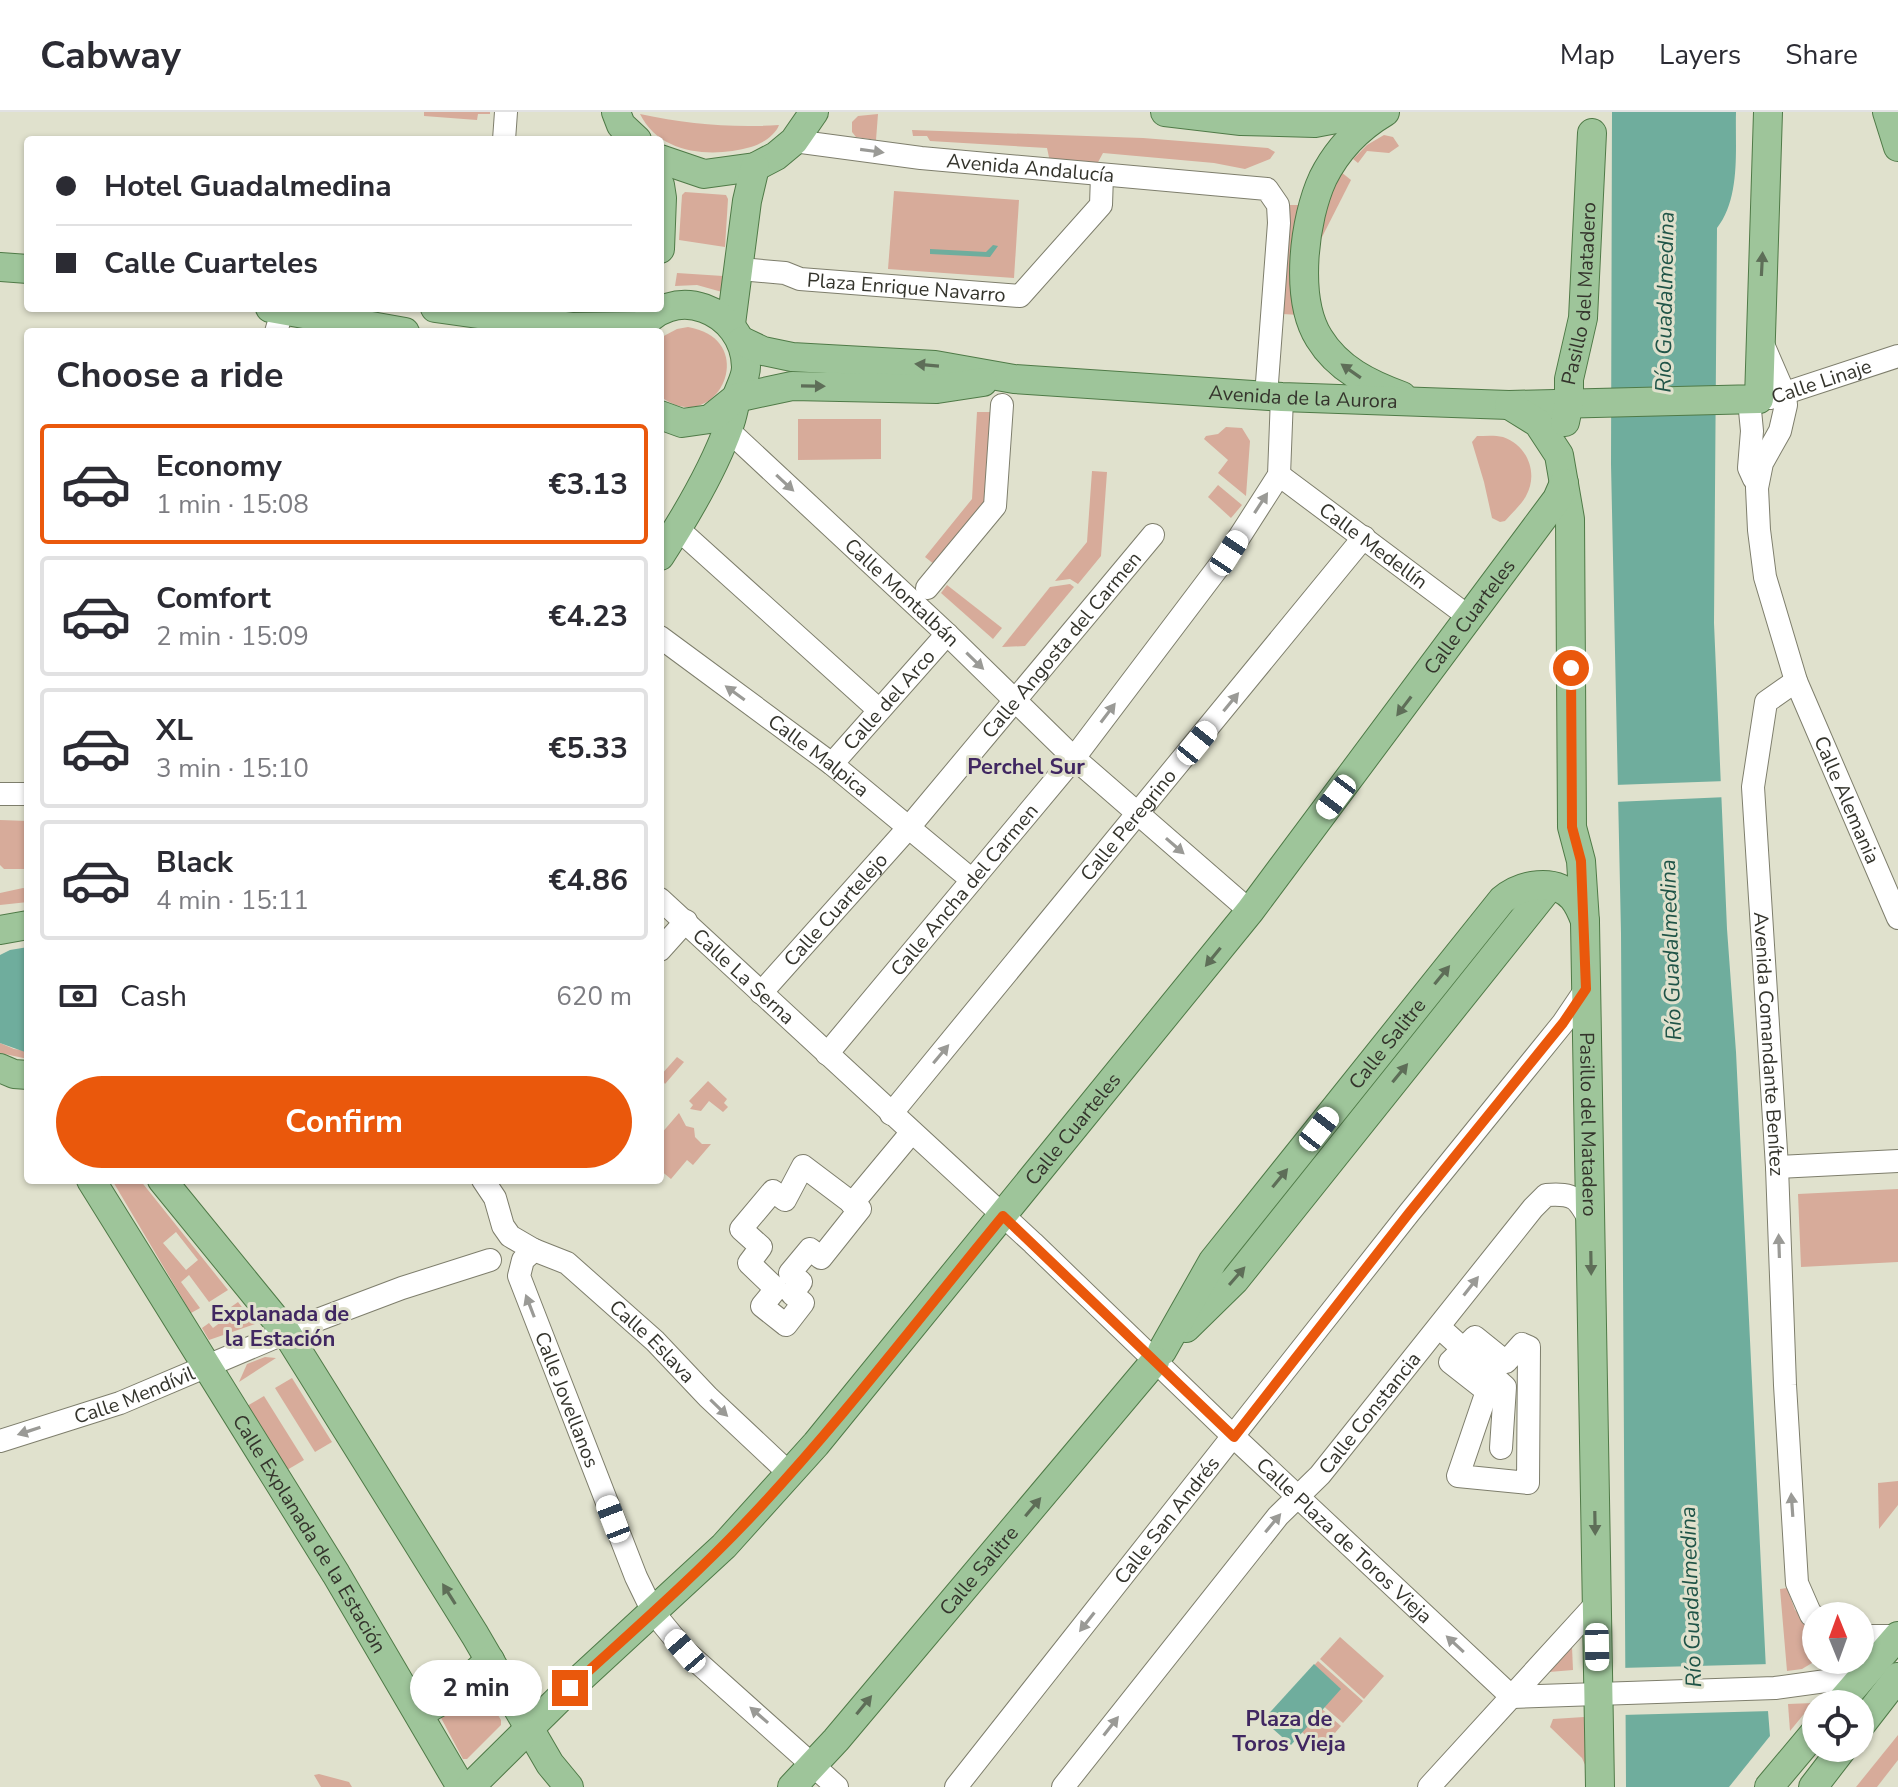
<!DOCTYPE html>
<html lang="en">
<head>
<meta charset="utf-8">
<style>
	:root { --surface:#fff; --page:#f7f7f7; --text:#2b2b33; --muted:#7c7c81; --line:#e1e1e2; --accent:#ea580c }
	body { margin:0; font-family:"Nunito Sans",sans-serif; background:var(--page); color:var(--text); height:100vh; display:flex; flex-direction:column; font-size:30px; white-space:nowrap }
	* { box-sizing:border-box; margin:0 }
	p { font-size:26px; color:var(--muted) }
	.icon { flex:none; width:44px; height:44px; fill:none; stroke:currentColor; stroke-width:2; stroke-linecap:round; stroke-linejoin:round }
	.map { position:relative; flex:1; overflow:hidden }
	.details { position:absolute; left:24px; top:216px; width:640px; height:856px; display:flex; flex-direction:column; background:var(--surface); border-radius:8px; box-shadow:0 2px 6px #0004 }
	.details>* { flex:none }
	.hud { position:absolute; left:24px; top:24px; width:640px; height:176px; border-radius:8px; box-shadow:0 2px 6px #0004; display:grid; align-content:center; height:176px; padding:0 32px; background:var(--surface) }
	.needle { width:52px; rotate:359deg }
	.buttons { position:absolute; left:1802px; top:1490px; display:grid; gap:16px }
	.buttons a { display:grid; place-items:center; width:72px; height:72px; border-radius:50%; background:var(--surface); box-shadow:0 2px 6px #0004; font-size:40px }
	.end { position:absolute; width:36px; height:36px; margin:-18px; border:10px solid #ea580c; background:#fff; box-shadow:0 0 0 4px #fff }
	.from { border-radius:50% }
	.bubble { position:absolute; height:56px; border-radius:28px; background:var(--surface); box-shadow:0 2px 6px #0004; font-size:26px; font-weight:700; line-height:56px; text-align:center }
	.car { position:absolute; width:24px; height:48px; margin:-24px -12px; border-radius:10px; box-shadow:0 0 6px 2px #0007; background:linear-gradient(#fff 24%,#345 0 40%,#fff 0 76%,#345 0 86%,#fff 0) }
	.hud b { display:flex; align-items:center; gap:28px; height:76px; font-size:30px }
	.hud b+b { border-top:2px solid var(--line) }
	.hud i { width:20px; height:20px; background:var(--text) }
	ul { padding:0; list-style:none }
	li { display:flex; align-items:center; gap:24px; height:120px; margin:0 16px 12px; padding:0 16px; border:4px solid var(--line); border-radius:8px }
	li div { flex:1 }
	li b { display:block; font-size:30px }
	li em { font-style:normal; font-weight:700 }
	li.current { border-color:var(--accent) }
	li>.icon { width:72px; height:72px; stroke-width:1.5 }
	h2 { padding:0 32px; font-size:36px; line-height:96px }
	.pay { display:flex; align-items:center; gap:20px; height:88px; padding:0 32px; font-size:30px }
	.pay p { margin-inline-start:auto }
	.cta { display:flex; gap:16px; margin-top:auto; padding:16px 32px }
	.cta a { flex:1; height:92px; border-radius:48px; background:var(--accent); color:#fff; font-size:32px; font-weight:700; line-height:92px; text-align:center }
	header { display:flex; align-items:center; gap:48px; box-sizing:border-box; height:112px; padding:0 40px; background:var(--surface); border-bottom:2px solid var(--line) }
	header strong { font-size:38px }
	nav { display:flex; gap:44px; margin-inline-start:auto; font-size:28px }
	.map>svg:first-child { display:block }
	.green { fill:#d7ab9a; fill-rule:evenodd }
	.water { fill:#6fad9d }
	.pier { fill:#e0e1cd }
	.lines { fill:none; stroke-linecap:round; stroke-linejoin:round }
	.minor-casing { stroke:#7e7e6c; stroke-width:24 }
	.major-casing { stroke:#4f7a47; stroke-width:30 }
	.minor { stroke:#fff; stroke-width:22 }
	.major { stroke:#9ec59a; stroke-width:28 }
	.oneway { fill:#9a9a96 }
	.oneway2 { fill:#5e6e58 }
	.route { stroke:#ea580c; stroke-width:10 }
	.labels { text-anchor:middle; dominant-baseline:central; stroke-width:6; stroke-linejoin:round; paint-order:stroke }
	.street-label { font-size:20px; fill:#34342c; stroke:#e0e1cd }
	.water-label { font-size:22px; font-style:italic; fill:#1f5447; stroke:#e0e1cd }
	.neighbourhood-label { font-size:22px; font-weight:bold; fill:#402761; stroke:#e0e1cd }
</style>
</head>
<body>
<header>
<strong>Cabway</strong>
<nav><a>Map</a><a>Layers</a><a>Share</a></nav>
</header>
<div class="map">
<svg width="1898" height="1675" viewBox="0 0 1898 1675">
	<rect width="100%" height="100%" fill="#e0e1cd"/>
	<g class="green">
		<polygon points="424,0 490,0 490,2 478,2 477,8 424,4"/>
		<path d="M640,2C687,12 731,16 779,13C775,24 761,32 751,35C713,46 660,43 640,2Z"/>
		<polygon points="878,2 876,28 856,25 852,20 852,10 858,4"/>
		<polygon points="912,18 1143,26 1268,36 1275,40 1270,47 1245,57 1214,51 1103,41 1096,54 1050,50 1047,36 930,29 927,24 913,24"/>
		<polygon points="1384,23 1393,25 1399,34 1389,41 1367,39 1358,51 1353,47 1367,33"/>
		<polygon points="1341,60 1351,68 1320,129 1330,83"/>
		<polygon points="894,79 1019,88 1014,166 888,157"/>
		<polygon points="685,80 726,83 728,87 725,135 679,128 682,83"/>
		<polygon points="1288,93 1304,93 1300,203 1282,202 1290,114"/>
		<polygon points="677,161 723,164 722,180 697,173 675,174"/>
		<path d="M688,215C763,228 716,328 660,284V226L677,217Z"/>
		<polygon points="977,300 994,300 988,394 939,456 925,445 972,387"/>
		<polygon points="798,307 881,307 881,347 798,348"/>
		<polygon points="1226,315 1242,316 1250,329 1246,384 1218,361 1228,348 1204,327 1206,324 1218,322"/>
		<path d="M1477,324C1485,324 1495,323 1503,325C1527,333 1539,361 1526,384C1521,393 1512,401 1505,409L1500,410L1492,406L1484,370L1472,330Z"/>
		<polygon points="1092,359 1107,360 1101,444 1078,472 1070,467 1055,469 1087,430"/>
		<polygon points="1218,373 1242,393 1231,406 1208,385"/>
		<polygon points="1070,472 1074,475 1025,534 1002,535 1050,475"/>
		<polygon points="947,473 1002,516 993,527 941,481"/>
		<polygon points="0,708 28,709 28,757 4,757 0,753"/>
		<polygon points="23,776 28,777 28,790 0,793 0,781"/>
		<polygon points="0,931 14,937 28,939 28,947 0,941"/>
		<polygon points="677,945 684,950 665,972 660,964"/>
		<polygon points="708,969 727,987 724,991 728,995 723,1000 709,989 701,999 690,997 693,993 689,989"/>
		<polygon points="679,1001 686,1014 694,1016 695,1025 702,1032 711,1032 693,1053 687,1048 671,1067 660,1058 660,1023"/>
		<path d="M112,1068H140L228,1178L209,1190L189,1163L181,1170L200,1196L191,1201ZM176,1120L198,1148L186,1158L163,1131Z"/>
		<polygon points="1898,1077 1898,1150 1801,1155 1798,1082"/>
		<polygon points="238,1190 255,1212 209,1228 202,1216 209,1211 213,1216 234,1200 231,1195"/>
		<polygon points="265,1245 276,1246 239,1270 247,1252"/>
		<polygon points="292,1266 332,1330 315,1340 275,1276"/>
		<polygon points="264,1284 304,1348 287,1358 247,1294"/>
		<polygon points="1898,1369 1898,1393 1879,1417 1878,1371"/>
		<polygon points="1787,1476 1795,1498 1816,1516 1817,1548 1802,1557 1787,1559 1780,1477"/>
		<polygon points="1340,1525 1384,1564 1364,1587 1320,1547"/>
		<polygon points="1569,1535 1572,1535 1573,1558 1549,1560"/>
		<polygon points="1318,1549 1363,1589 1343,1611 1298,1572"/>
		<polygon points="480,1574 501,1608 501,1613 467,1647 463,1647 440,1604 470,1587"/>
		<polygon points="1296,1574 1341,1614 1321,1637 1276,1597"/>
		<polygon points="1813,1591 1790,1619 1788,1592"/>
		<polygon points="1584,1605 1589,1628 1586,1655 1582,1646 1550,1615 1553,1607"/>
		<polygon points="1898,1623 1898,1648 1877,1675 1856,1675"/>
		<polygon points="319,1662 349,1670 352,1675 321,1675 314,1663"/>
	</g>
	<g class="water">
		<path d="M1612,0H1736C1735,37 1741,85 1717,116L1714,511L1727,817L1736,940L1768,1599L1774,1675H1626L1621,821L1611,352Z"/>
		<polygon points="993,133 998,134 990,145 930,142 930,137 986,140"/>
		<polygon points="28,835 28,939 25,940 0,931 0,843 10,838"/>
		<polygon points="1314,1552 1341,1577 1291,1633 1263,1608"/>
	</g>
	<g class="pier">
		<polygon points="1726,669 1727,685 1614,690 1614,673"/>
		<polygon points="1771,1552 1772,1599 1621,1603 1620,1556"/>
		<polygon points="1774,1619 1778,1675 1729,1675"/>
	</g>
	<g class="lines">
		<defs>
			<g id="minor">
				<polyline points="504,28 506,0"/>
				<path id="s1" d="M794,29L921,46L1267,77L1278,93L1279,111L1266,284"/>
				<path id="s2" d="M740,157L785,161L800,167L1020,184L1101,93L1102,63"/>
				<polyline points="276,220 283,196"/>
				<path id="s3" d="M1762,230L1785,283L1786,293L1780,319L1762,351L1757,376L1759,418L1765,465L1796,569L1898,806"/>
				<path id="s4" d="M1770,286L1898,244"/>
				<polyline points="1749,288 1752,319 1749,356 1754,367"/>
				<path id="s5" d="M728,318L947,522L1074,646L1250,799"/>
				<path id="s6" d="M1279,363L1469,505"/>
				<polyline points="678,417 879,598"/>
				<polyline points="927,476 995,394 1002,293"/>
				<path id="s7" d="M660,525L832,652L972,768"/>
				<path id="s8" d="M1796,569L1766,590L1753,675L1777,1055L1785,1273L1797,1471L1811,1503L1816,1505"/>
				<path id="s9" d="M832,652L947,522"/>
				<polyline points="0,682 28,682"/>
				<path id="s10" d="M660,787L1033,1131L1234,1325L1512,1585"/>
				<polyline points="660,838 686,809"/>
				<path id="s11" d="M761,881L910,714L1153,423"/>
				<path id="s12" d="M827,942L1074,646L1229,441L1279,363L1282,285"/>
				<path id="s13" d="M891,1002L1364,425"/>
				<polygon points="803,1054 860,1097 821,1146 810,1137 790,1161 801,1170 792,1182 803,1191 786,1213 762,1194 776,1177 749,1151 761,1135 741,1117 773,1079 785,1088"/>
				<polyline points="1777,1055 1898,1049"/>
				<path id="s14" d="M483,1068L495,1086L503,1114L510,1124L534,1138L567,1151L655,1229L708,1285L790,1362"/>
				<polyline points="852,1092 911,1021"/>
				<path id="s15" d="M534,1138L523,1148L519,1164L636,1465L653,1500L685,1539L837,1675"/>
				<polyline points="1439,1215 1505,1275 1501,1336"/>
				<polygon points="1475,1225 1506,1250 1522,1232 1529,1235 1528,1371 1458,1364 1487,1279 1450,1250"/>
				<path id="s16" d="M0,1329L120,1291L304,1213L402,1176L490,1148"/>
				<polyline points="1860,1524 1898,1524"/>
				<polyline points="1512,1585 1775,1576 1862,1564"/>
				<path id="s17" d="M956,1675L1409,1101L1563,911L1586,877"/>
				<path id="s18" d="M1063,1675L1278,1404L1320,1363L1533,1096L1546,1083C1575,1081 1578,1086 1591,1111"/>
				<polyline points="1429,1675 1596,1492"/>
			</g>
			<g id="major">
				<polyline points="616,0 621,13 637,28"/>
				<polyline points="1165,0 1241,9 1315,11 1373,0"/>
				<path d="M1385,0C1358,16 1337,38 1323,66C1304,107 1294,186 1319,226C1338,257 1369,272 1402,284"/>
				<polyline points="1887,0 1898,35"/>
				<polyline points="660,47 704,62 755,55 776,44 794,29 814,0"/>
				<polyline points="660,73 662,86 660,137"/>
				<polyline points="0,155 28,157"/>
				<polyline points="270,196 405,220"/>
				<polyline points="435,196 573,215 642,214"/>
				<polyline points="731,212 747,89 755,55"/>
				<path d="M638,220C671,168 745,197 746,255C746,265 740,275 737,284C734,294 733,304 729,314C713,359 686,404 660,444"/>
				<path id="s19" d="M742,229L763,239L792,245L935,253L1014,267L1282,285L1509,293L1759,287L1768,0"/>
				<path id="s20" d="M1509,293L1538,311L1559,343L1570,407L1572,715L1581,749L1585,810L1600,1675"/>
				<polyline points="660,303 682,311 710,307 736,286 792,274 937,277 983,270"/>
				<path id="s21" d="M1565,310L1569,291V267L1583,206L1592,21"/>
				<polyline points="0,818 28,813"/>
				<polyline points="0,956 14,962 28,963"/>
				<path id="s22" d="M91,1068L336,1462L461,1675"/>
				<polyline points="162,1068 286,1220 475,1523 550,1652 569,1675"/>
				<polyline points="1186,1216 1235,1168 1550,774"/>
				<path id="s23" d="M1162,1239L1213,1149L1502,788C1521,772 1555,765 1573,786C1578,792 1582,801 1585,809"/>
				<polyline points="1839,1592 1898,1524"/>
				<polyline points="420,1601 450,1584 490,1548"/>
				<polyline points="1860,1614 1898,1565"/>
				<path id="s24" d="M470,1675L570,1576L724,1434L816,1332L1250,799L1557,387L1564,371"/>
				<path id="s25" d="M792,1675L836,1628L1155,1249"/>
				<polyline points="1769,1675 1816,1619"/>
				<polyline points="1813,1675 1843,1636"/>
			</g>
		</defs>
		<use href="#minor" class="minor-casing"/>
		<use href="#major" class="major-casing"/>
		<use href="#minor" class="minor"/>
		<use href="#major" class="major"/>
	</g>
	<defs><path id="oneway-solid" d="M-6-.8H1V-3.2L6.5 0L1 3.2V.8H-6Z" transform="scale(2)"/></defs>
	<g class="oneway">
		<use href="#oneway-solid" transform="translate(872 39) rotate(8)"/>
		<use href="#oneway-solid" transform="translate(785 371) rotate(43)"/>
		<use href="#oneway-solid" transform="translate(1261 391) rotate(-57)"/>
		<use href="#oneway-solid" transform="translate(975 549) rotate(44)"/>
		<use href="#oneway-solid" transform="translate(735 581) rotate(-144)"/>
		<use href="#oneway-solid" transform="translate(1231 590) rotate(-51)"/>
		<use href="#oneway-solid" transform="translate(1108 601) rotate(-53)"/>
		<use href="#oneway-solid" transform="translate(1175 734) rotate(41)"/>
		<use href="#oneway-solid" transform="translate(941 942) rotate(-50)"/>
		<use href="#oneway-solid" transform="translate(1779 1134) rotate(-92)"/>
		<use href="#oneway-solid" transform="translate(1471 1174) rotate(-52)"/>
		<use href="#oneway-solid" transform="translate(530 1194) rotate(-111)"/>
		<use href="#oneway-solid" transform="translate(719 1296) rotate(44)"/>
		<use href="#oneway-solid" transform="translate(29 1319) rotate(162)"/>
		<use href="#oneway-solid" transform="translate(1792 1393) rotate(-94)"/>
		<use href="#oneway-solid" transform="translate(1273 1411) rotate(-50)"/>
		<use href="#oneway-solid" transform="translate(1087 1510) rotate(128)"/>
		<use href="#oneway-solid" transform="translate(1455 1532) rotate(-137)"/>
		<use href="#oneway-solid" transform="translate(759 1603) rotate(-139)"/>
		<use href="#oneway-solid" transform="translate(1111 1614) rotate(-52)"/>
	</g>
	<g class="oneway2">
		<use href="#oneway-solid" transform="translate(1762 152) rotate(-87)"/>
		<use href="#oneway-solid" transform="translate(927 253) rotate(-175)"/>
		<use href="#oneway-solid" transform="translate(1351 259) rotate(-145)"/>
		<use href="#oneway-solid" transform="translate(813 274) rotate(1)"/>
		<use href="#oneway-solid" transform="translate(1404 594) rotate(127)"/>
		<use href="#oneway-solid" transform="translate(1213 845) rotate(129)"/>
		<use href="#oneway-solid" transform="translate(1442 863) rotate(-51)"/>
		<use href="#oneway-solid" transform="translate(1400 961) rotate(-51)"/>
		<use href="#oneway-solid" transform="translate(1280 1066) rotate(-51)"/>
		<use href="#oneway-solid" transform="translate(1591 1151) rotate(89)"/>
		<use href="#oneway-solid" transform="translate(1237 1164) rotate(-49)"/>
		<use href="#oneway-solid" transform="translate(1033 1395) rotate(-50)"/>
		<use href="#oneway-solid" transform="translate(1595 1411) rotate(89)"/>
		<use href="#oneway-solid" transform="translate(449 1482) rotate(-122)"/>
		<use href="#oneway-solid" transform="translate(864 1593) rotate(-51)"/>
	</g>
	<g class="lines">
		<path class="route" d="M570,1576C630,1521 692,1467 748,1408C839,1312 919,1206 1003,1104L1234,1325L1409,1101L1563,911L1586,877L1581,749L1572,715L1571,556"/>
	</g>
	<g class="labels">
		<g class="street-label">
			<text stroke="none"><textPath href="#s1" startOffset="238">Avenida Andalucía</textPath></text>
			<text stroke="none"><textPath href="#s2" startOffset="168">Plaza Enrique Navarro</textPath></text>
			<text stroke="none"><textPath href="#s21" startOffset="130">Pasillo del Matadero</textPath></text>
			<text stroke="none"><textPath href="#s4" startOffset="54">Calle Linaje</textPath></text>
			<text stroke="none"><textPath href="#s19" startOffset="566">Avenida de la Aurora</textPath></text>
			<text stroke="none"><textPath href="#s6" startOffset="118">Calle Medellín</textPath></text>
			<text stroke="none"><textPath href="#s5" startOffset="238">Calle Montalbán</textPath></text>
			<text stroke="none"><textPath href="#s24" startOffset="1542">Calle Cuarteles</textPath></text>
			<text stroke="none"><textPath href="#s11" startOffset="460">Calle Angosta del Carmen</textPath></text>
			<text stroke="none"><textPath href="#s9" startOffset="86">Calle del Arco</textPath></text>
			<text stroke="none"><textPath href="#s7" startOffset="198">Calle Malpica</textPath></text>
			<text stroke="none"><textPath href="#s3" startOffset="484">Calle Alemania</textPath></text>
			<text stroke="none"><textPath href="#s13" startOffset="374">Calle Peregrino</textPath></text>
			<text stroke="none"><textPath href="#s12" startOffset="214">Calle Ancha del Carmen</textPath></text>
			<text stroke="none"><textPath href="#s11" startOffset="112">Calle Cuartelejo</textPath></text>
			<text stroke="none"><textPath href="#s10" startOffset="114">Calle La Serna</textPath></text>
			<text stroke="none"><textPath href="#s23" startOffset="382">Calle Salitre</textPath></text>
			<text stroke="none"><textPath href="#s8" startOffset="380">Avenida Comandante Benítez</textPath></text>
			<text stroke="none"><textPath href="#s20" startOffset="744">Pasillo del Matadero</textPath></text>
			<text stroke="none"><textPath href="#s24" startOffset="894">Calle Cuarteles</textPath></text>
			<text stroke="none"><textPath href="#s14" startOffset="242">Calle Eslava</textPath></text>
			<text stroke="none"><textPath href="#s16" startOffset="142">Calle Mendívil</textPath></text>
			<text stroke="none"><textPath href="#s15" startOffset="164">Calle Jovellanos</textPath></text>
			<text stroke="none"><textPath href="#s18" startOffset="484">Calle Constancia</textPath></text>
			<text stroke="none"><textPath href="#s17" startOffset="340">Calle San Andrés</textPath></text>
			<text stroke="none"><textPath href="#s22" startOffset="416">Calle Explanada de la Estación</textPath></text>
			<text stroke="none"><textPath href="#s10" startOffset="938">Calle Plaza de Toros Vieja</textPath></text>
			<text stroke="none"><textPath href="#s25" startOffset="286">Calle Salitre</textPath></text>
		</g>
		<g class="water-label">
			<text transform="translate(1665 190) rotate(-89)">Río Guadalmedina</text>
			<text transform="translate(1671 838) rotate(-92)">Río Guadalmedina</text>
			<text transform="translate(1691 1485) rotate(-92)">Río Guadalmedina</text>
		</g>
		<g class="neighbourhood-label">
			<text x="1026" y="655">Perchel Sur</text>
			<text x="280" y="1202">Explanada de<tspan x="280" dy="25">la Estación</tspan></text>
			<text x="1289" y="1607">Plaza de<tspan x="1289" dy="25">Toros Vieja</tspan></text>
		</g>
	</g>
</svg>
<div class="buttons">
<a><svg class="needle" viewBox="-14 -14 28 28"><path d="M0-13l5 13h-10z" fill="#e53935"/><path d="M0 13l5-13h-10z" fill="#7c7c81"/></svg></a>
<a><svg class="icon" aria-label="locate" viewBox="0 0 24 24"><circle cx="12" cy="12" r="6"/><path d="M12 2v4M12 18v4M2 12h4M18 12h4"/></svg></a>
</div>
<i class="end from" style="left:1571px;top:556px"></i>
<i class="end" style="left:570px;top:1576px"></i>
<div class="bubble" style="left:410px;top:1548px;width:132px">2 min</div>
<i class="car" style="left:1229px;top:441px;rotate:33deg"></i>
<i class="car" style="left:1197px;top:631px;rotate:39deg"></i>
<i class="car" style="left:1336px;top:685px;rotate:217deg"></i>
<i class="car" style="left:1319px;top:1017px;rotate:38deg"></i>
<i class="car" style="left:613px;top:1407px;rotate:339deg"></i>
<i class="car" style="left:1597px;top:1535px;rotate:179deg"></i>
<i class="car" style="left:685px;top:1539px;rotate:319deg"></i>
<div class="hud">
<b><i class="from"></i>Hotel Guadalmedina</b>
<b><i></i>Calle Cuarteles</b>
</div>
<section class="details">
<h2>Choose a ride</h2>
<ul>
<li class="current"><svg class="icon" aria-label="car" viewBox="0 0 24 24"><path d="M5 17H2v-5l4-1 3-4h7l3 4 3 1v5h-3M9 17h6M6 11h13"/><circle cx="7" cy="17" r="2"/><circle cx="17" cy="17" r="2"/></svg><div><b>Economy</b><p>1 min · 15:08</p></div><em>€3.13</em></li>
<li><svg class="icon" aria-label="car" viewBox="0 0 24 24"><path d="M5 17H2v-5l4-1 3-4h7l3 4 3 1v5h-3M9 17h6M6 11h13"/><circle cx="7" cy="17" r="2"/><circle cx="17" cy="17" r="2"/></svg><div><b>Comfort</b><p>2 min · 15:09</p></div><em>€4.23</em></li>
<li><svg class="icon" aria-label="car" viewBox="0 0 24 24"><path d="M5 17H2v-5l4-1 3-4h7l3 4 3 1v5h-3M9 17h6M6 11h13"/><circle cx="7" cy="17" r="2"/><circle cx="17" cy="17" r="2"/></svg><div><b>XL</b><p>3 min · 15:10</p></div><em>€5.33</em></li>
<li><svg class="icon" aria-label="car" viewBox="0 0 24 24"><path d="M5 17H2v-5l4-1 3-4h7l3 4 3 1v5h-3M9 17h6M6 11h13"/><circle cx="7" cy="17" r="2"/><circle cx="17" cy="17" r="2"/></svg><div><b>Black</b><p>4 min · 15:11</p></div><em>€4.86</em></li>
</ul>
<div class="pay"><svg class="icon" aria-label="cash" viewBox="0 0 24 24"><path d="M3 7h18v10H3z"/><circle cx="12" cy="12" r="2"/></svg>Cash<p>620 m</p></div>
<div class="cta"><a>Confirm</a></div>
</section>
</div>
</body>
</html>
